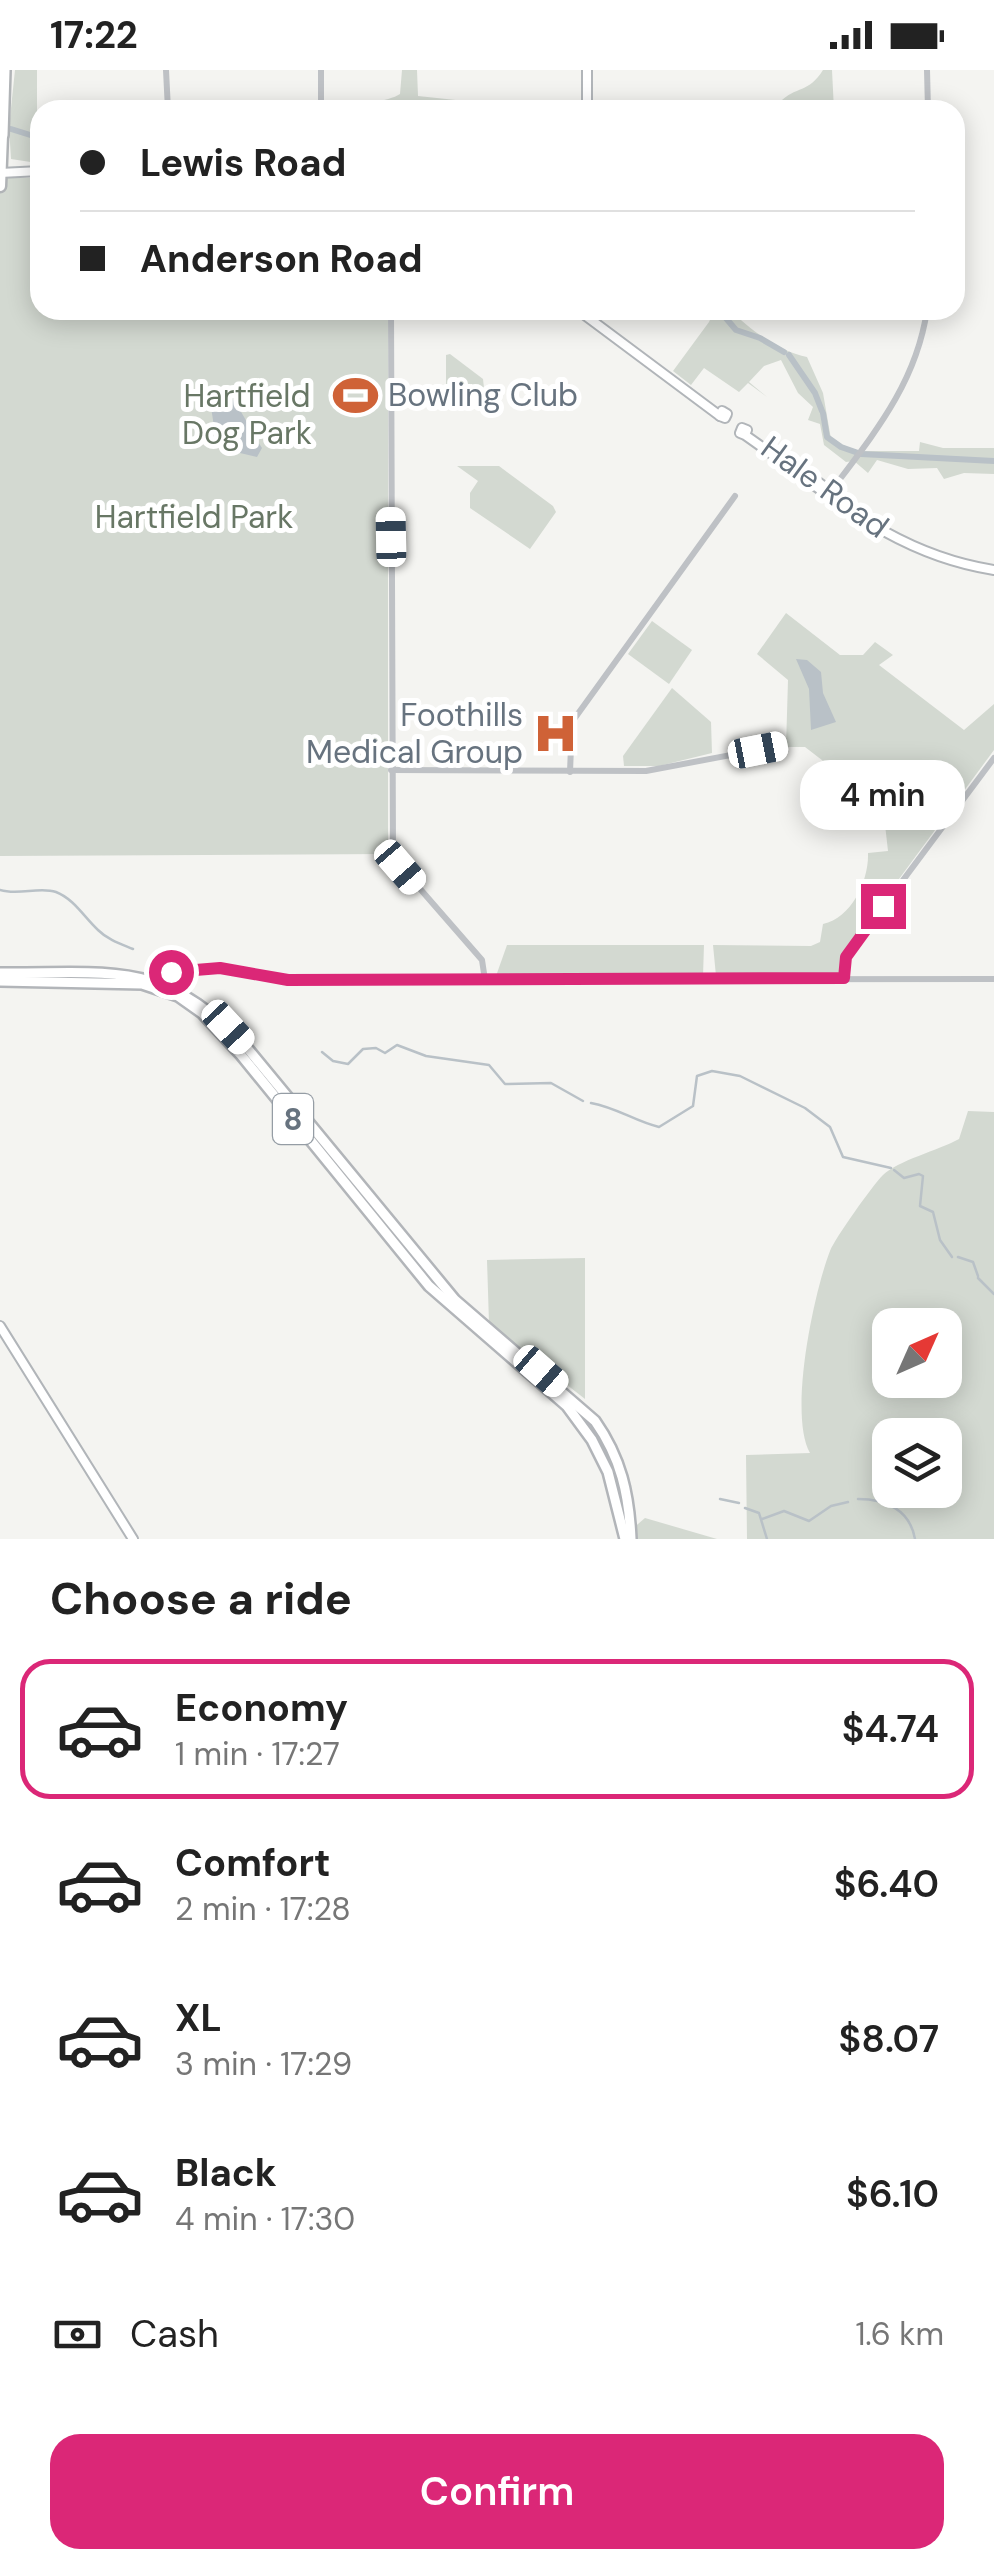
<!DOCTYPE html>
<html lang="en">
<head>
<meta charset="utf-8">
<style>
	:root { --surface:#fff; --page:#f2f2f2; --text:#222; --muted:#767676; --line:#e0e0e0; --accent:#db2777 }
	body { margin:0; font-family:"DM Sans",sans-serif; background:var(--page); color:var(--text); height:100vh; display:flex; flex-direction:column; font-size:38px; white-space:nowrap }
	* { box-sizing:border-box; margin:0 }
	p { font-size:32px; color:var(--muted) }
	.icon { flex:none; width:55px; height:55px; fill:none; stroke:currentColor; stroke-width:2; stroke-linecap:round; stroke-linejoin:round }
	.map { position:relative; height:1469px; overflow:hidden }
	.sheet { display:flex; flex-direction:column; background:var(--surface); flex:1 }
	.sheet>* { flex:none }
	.hud { position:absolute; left:30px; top:30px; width:935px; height:220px; border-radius:30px; box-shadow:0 5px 25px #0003; display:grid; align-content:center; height:220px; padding:0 50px; background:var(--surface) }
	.needle { width:65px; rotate:45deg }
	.buttons { position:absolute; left:872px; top:1238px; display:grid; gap:20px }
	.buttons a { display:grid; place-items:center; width:90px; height:90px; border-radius:20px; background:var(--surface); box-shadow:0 5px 25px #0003; font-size:50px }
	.end { position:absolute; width:45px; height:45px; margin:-22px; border:12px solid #db2777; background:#fff; box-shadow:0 0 0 5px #fff }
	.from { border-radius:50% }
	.bubble { position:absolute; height:70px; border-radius:30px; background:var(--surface); box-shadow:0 5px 25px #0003; font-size:32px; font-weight:600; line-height:70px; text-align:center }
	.car { position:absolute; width:30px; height:60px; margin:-30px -15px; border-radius:12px; box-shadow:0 0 8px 2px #0007; background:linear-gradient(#fff 24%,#345 0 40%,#fff 0 76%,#345 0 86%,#fff 0) }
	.hud b { display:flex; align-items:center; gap:35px; height:95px; font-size:38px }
	.hud b+b { border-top:2px solid var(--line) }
	.hud i { width:25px; height:25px; background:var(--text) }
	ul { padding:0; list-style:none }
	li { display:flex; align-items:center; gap:30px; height:140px; margin:0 20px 15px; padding:0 30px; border:5px solid transparent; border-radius:30px }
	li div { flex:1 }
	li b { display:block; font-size:38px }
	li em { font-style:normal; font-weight:600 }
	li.active { border-color:var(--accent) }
	li>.icon { width:90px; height:90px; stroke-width:1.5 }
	h2 { padding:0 50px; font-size:45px; line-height:120px }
	.pay { display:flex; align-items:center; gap:25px; height:110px; padding:0 50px; font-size:38px }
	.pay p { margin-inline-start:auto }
	.button { display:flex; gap:20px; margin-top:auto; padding:20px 50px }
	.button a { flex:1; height:115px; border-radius:30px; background:var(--accent); color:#fff; font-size:40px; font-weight:600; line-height:115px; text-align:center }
	.status { display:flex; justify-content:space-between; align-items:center; height:70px; padding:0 50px; background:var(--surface); direction:ltr }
	.status svg { height:28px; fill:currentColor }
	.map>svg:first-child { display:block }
	.green { fill:#d3d9d1; fill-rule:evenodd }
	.water { fill:#b9c1c7 }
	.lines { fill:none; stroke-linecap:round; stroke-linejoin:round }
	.stream { stroke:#b9c1c7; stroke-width:2.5 }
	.river { stroke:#b9c1c7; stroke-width:6 }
	.secondary-casing { stroke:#b1b5b9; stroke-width:12 }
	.primary-casing { stroke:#b2b5b9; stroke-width:14 }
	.trunk-casing { stroke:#b1b4b7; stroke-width:15 }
	.motorway-casing { stroke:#b1b4b7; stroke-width:16 }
	.tertiary { stroke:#bec1c5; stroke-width:6 }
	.secondary { stroke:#fff; stroke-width:8 }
	.primary { stroke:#fff; stroke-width:9 }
	.trunk { stroke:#fff; stroke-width:10 }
	.motorway { stroke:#fff; stroke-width:11 }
	.route { stroke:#db2777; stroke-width:12 }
	.labels { text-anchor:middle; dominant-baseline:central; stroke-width:10; stroke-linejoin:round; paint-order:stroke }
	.shield { fill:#fff; stroke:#959da5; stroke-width:2.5 }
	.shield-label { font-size:30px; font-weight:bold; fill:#67737f }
	.poi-label { font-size:32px; fill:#67737f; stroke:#fff; text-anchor:start }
	.park-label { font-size:32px; fill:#687765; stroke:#fff }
	.street-label { font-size:32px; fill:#67737f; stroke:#fff }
</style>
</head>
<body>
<div class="status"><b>17:22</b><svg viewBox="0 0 49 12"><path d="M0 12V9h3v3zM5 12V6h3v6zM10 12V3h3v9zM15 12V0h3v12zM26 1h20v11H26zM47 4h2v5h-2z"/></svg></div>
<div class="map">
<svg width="994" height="1469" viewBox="0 0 994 1469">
	<rect width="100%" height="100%" fill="#f4f4f1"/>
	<g class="green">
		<polygon points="15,0 37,0 37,60 40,61 37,93 11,89 9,57"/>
		<path d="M402,0H417L418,26L484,33L485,40H324V35C341,37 387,33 400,24Z"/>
		<path d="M823,0H832L834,40H782L785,36L780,32C796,16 809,23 823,0Z"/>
		<polygon points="0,108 40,108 40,240 388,240 388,784 0,786"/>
		<path d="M709,240H731C749,260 781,282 807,287L823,323L831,369L856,381H919L920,372L943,378H994V404L964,403L944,409L937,398L908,399L877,390L868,403L854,391L846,392L824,375L820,354L808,350L813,337L798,323L781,290L764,296L749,312L767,327L760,340L767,327L748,313L739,322L704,298L691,315L673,301L709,252L713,243Z"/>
		<polygon points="450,284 483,309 484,318 476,328 446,329 446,285"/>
		<polygon points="457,396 499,396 553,436 556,442 530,479 470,438 470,423 478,411"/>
		<path d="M786,543L840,585H863L875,572L893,585L879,595L964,660L994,634V680L843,885L838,905L716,906L713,875L811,876L820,872L823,854C852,848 869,810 868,783L888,781L883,737L805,677H786L788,610L757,584Z"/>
		<polygon points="652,551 692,580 669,614 628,584"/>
		<polygon points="672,618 711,652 712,683 659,696 624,696 623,686"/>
		<polygon points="507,875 704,875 703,906 496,906"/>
		<path d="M968,1041L994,1042V1469H747L746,1385L810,1383C788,1344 814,1222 830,1181C835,1168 873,1115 883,1105C897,1091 939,1080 959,1069ZM945,1255V1310H890V1255ZM890,1365H945V1420H890Z"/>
		<polygon points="585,1188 585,1329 489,1254 487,1190"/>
		<polygon points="645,1448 717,1469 631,1469 631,1460"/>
	</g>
	<g class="water">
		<path d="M218,325L231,327C243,342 251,362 262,378L257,387L240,383L215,363L211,337Z"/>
		<polygon points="796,589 807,590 821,602 823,623 836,652 811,660 809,619"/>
	</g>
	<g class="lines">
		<g class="stream">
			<path d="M0,820C19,826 39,816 56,822C74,829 84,847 98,860C108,870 121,874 133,879"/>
			<polyline points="322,982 333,991 348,994 363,979 376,978 385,983 397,975 426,986 489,995 505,1014 551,1013 583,1031"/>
			<path d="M591,1033C618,1038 634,1051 659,1057L693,1036L697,1006L712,1001L740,1006L805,1038L830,1057L843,1087L891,1098"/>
			<polyline points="894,1100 904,1108 919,1104 923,1106 920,1136 933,1142 940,1170 952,1187"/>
			<polyline points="958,1187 973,1192 978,1206"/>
			<polyline points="978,1208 994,1224"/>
			<polyline points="720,1429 739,1433"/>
			<path d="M858,1429C886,1429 910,1440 915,1469"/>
			<polyline points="745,1438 759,1443 767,1469"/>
			<polyline points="762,1449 784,1441 809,1451 831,1436 848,1432"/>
		</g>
		<g class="river">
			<polyline points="365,40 407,33 459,40"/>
			<polyline points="11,59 40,68"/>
			<polyline points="719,240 736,260 760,268 784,282"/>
			<polyline points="789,285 815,323 822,341"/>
			<polyline points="823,343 827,367 841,377 861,384 994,391"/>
		</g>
		<defs>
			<g id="secondary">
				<polyline points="587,40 587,0"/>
				<polyline points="0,103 40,101"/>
				<polyline points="578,240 720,346"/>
				<polygon points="722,341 727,344 725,348 720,346"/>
				<path d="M745,365L740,363L742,358L747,360L745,365C827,422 891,484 994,500"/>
				<polyline points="787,388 835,425"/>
				<polyline points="0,1256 133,1469"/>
			</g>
			<g id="primary">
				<path d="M0,903C114,904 163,888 248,979L455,1230L595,1351C621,1388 629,1424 631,1469"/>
				<polyline points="0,911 142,914 178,926 202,943 241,985 429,1216 567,1336 592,1370 608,1402 625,1469"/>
			</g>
			<polyline id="trunk" points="0,116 2,65"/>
			<polyline id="motorway" points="2,65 4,0"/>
		</defs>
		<use href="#secondary" class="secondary-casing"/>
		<use href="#primary" class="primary-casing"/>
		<use href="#trunk" class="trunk-casing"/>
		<use href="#motorway" class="motorway-casing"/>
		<g class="tertiary">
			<polyline points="166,0 168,40"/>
			<polyline points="321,0 321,40"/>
			<polyline points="927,0 928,40"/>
			<polyline points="391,240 393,780 401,797 482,890 485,910"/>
			<path d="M828,425C872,366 916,315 927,240"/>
			<polyline points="391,700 646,701 784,675"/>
			<polyline points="570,702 572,652 735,426"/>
			<polyline points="843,908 848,884 994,688"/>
			<polyline points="163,913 171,903 219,897 287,910 994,909"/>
		</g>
		<use href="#secondary" class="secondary"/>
		<use href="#primary" class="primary"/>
		<use href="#trunk" class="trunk"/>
		<use href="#motorway" class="motorway"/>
	</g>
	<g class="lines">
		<polyline class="route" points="171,902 220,898 288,910 844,908 846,887 883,836"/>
	</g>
	<defs>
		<symbol id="stadium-bare" viewBox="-9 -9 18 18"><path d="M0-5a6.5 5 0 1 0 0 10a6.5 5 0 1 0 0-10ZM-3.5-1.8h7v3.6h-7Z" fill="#cf6237" stroke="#fff" stroke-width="2.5" paint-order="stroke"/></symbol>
		<symbol id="hospital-bare" viewBox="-9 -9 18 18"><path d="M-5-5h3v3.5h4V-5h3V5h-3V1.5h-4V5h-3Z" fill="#cf6237" stroke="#fff" stroke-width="2.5" paint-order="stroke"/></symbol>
	</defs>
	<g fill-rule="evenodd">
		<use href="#stadium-bare" x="324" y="294" width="63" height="63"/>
		<use href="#hospital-bare" x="524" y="632" width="63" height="63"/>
	</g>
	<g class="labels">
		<rect class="shield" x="273" y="1024" width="40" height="50" rx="8"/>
		<g class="shield-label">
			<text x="293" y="1049">8</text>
		</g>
		<g class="poi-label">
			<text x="388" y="325">Bowling Club</text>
			<text x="523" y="645" text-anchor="end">Foothills<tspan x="523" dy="37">Medical Group</tspan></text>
		</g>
		<g class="park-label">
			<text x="247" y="326">Hartfield<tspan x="247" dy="37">Dog Park</tspan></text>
			<text x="194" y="447">Hartfield Park</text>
		</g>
		<g class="street-label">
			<text transform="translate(825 417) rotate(36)">Hale Road</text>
		</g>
	</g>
</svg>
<div class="buttons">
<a><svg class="needle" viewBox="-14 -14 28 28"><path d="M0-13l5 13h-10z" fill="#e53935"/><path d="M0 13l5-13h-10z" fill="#767676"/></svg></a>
<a><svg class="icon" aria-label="layers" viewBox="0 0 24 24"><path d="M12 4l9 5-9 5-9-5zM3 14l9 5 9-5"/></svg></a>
</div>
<i class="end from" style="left:171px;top:902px"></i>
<i class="end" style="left:883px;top:836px"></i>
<div class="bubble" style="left:800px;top:690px;width:165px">4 min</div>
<i class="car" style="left:391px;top:467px;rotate:359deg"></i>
<i class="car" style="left:758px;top:680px;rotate:79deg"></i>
<i class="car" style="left:400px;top:797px;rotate:139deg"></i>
<i class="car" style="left:228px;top:957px;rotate:137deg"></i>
<i class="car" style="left:541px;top:1301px;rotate:131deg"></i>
<div class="hud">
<b><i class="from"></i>Lewis Road</b>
<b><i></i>Anderson Road</b>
</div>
</div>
<section class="sheet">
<h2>Choose a ride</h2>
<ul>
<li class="active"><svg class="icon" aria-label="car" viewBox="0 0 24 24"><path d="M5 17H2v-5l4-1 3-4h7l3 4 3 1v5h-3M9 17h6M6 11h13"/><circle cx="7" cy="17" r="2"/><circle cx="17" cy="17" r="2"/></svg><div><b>Economy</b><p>1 min · 17:27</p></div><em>$4.74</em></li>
<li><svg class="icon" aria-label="car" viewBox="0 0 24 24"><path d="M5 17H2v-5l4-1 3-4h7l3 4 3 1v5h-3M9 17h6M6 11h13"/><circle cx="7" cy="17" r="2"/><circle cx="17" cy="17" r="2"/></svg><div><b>Comfort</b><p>2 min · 17:28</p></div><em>$6.40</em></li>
<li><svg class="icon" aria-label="car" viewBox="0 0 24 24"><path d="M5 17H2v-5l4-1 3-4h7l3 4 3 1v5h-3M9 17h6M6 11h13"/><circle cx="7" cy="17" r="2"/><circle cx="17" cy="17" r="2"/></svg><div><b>XL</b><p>3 min · 17:29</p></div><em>$8.07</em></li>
<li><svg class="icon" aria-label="car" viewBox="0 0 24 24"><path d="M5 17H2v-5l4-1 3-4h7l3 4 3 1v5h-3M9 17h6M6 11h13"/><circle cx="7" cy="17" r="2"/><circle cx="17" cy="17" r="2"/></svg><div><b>Black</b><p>4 min · 17:30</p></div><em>$6.10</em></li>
</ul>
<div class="pay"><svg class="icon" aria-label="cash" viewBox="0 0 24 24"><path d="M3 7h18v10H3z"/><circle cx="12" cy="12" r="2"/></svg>Cash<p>1.6 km</p></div>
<div class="button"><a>Confirm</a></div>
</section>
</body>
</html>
